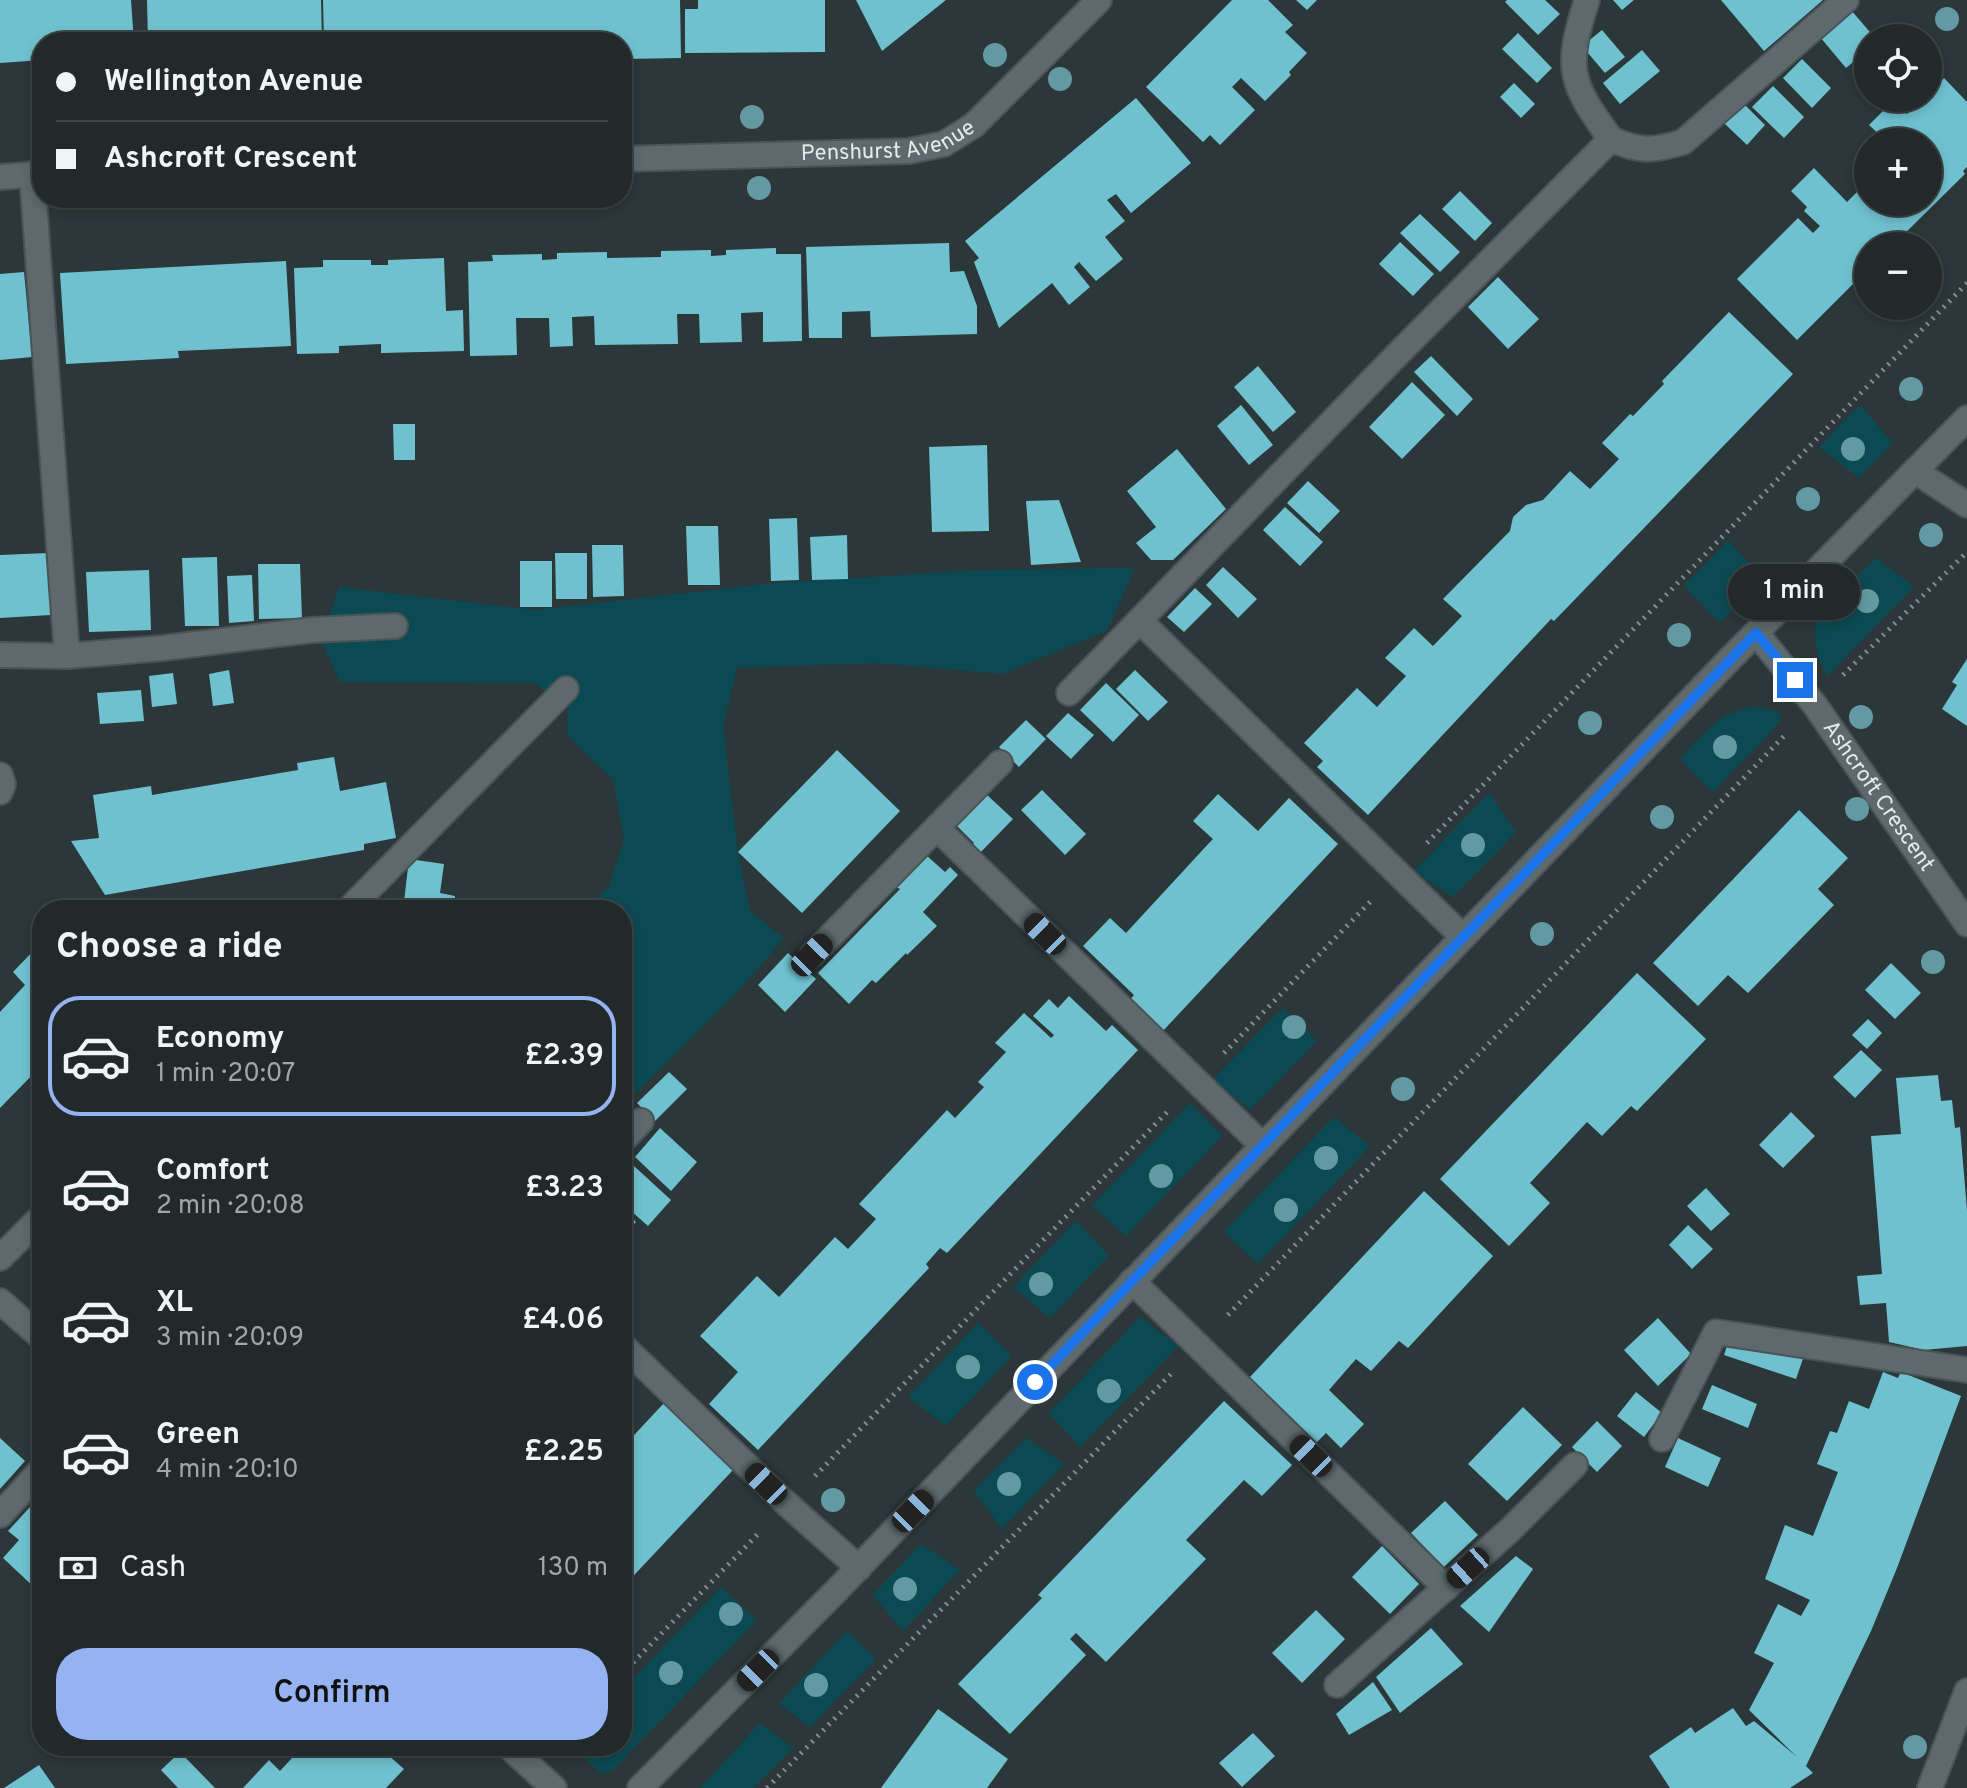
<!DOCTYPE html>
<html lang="en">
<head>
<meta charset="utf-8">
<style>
	:root { --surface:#21292b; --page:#2d3537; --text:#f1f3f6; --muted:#a2a6a9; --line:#3e4547; --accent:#95b2f1 }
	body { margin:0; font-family:Overpass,sans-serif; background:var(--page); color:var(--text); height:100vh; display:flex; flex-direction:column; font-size:30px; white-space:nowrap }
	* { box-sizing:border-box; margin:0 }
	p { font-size:26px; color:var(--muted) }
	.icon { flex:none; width:44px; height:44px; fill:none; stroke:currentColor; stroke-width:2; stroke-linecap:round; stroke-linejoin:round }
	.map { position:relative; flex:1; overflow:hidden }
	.side { position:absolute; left:32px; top:900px; width:600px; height:856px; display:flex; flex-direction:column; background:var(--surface); border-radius:32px; box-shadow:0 4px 12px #0003,0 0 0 2px var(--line) }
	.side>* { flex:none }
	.hud { position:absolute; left:32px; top:32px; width:600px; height:176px; border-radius:32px; box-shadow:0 4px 12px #0003,0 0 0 2px var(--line); display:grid; align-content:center; height:176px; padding:0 24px; background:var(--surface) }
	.fabs { position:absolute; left:1854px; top:24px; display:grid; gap:16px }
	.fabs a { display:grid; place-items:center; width:88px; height:88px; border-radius:50%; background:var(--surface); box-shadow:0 4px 12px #0003,0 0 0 2px var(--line); font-size:40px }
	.end { position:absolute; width:36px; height:36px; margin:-18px; border:10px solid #1a73e8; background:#fff; box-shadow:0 0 0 4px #fff }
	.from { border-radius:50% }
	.bubble { position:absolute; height:56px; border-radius:28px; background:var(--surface); box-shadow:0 4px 12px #0003,0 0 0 2px var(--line); font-size:26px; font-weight:600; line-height:56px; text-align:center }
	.car { position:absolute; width:24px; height:48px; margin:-24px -12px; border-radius:10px; box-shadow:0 0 6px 2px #0007; background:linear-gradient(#222 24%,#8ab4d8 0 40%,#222 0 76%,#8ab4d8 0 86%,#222 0) }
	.hud b { display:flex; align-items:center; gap:28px; height:76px; font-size:30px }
	.hud b+b { border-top:2px solid var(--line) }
	.hud i { width:20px; height:20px; background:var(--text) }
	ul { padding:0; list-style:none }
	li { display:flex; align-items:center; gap:24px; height:120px; margin:0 16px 12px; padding:0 8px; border:4px solid transparent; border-radius:32px }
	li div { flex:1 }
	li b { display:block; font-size:30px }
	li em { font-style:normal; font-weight:600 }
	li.selected { border-color:var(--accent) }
	li>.icon { width:72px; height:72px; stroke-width:1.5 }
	h2 { padding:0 24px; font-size:36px; line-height:96px }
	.pay { display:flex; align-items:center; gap:20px; height:88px; padding:0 24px; font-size:30px }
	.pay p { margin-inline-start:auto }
	.button { display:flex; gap:16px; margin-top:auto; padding:16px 24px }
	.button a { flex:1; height:92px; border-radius:32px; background:var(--accent); color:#111; font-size:32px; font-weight:600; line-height:92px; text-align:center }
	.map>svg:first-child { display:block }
	.green { fill:#0c4a53 }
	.building { fill:#6fc1cf }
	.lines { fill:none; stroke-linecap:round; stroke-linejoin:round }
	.lane-casing { stroke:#4a5355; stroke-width:28 }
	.street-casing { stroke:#4a5355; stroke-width:28 }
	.secondary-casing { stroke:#4a5355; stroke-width:28 }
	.path { stroke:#848d8f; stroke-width:5; stroke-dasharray:2 6; stroke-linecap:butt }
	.lane { stroke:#5d696b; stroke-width:24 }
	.street { stroke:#5d696b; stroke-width:24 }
	.secondary { stroke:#5d696b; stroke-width:24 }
	.tree { fill:#6299a3 }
	.route { stroke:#1a73e8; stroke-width:10 }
	.labels { text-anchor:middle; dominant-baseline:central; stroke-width:8; stroke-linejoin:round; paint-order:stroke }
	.street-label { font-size:22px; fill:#e4ebec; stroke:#222d2f }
</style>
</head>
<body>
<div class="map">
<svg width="1967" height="1788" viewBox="0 0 1967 1788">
	<rect width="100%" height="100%" fill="#2c3739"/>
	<g class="green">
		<polygon points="1860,405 1893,443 1859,478 1819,447"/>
		<polygon points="1728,540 1763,578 1720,623 1684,586"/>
		<path d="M1876,558L1914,587L1827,676C1819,659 1810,634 1819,615C1825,604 1865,569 1876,558Z"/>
		<polygon points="1135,568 1107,631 1002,674 878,663 737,668 723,726 738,852 750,911 784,938 743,986 623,1106 622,910 584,910 609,886 624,839 613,779 567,735 568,707 534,683 340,682 321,640 339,587 533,610 775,583 980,570"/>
		<path d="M1752,707L1767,708L1781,714L1780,722L1713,792L1680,759C1702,736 1718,712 1752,707Z"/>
		<polygon points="1489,793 1516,832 1453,897 1414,871"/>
		<polygon points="1283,1008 1317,1041 1250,1109 1212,1080"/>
		<polygon points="1190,1103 1222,1136 1126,1236 1092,1206"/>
		<polygon points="1334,1117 1370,1146 1258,1264 1224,1231"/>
		<polygon points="1076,1221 1109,1255 1050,1318 1013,1287"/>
		<polygon points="1140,1317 1178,1346 1080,1447 1049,1413"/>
		<polygon points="978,1323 1012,1356 946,1426 908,1397"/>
		<polygon points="1026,1438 1064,1464 1002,1529 974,1491"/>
		<polygon points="921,1544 960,1570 903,1631 873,1595"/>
		<polygon points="721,1587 757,1620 614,1769 602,1774 571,1746 622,1746 622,1690"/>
		<polygon points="847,1631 876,1659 810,1727 779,1703"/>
		<polygon points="760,1723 793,1748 753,1788 700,1788"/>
	</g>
	<g class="building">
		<polygon points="0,0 131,0 134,42 42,42 42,60 0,63"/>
		<polygon points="147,0 321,0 322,42 148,42"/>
		<polygon points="323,0 680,0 681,58 622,59 622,42 324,42"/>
		<polygon points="698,0 825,0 825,52 685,53 685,9 698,9"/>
		<polygon points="856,0 946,0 882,51"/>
		<polygon points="1232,0 1268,0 1293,25 1285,32 1307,53 1289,72 1291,75 1265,101 1241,78 1232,87 1255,110 1220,145 1210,135 1203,142 1146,87"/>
		<polygon points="1296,0 1317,0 1307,10"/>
		<polygon points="1507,0 1545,0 1560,14 1538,35 1505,2"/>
		<polygon points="1613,0 1634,0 1622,10"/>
		<polygon points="1721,0 1823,0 1764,51"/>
		<polygon points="1851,10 1875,38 1868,38 1868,50 1846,68 1820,37"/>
		<polygon points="1602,30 1625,57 1605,73 1582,46"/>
		<polygon points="1518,33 1552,68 1537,83 1502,49"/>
		<polygon points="1642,50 1660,71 1620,104 1603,83"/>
		<polygon points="1802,59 1831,88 1812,108 1783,78"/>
		<polygon points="1944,78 1967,102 1967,167 1963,171 1965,174 1892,246 1868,246 1868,269 1797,340 1737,279 1798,218 1813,233 1820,226 1804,211 1807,207 1791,191 1814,168 1847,202 1868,181 1868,202 1928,202 1928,142 1880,142 1884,139 1869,125 1894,100 1907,114 1924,98 1928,98 1928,94"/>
		<polygon points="1514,83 1535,104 1521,118 1500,97"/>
		<polygon points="1773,86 1804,117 1784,138 1752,107"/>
		<polygon points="1136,98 1191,163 1131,213 1116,194 1107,200 1125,221 1105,237 1123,259 1096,281 1079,262 1074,267 1090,287 1069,305 1052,283 999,328 974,262 979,258 965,241"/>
		<polygon points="1743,103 1765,125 1747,145 1724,123"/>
		<polygon points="1868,144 1868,172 1854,158"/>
		<polygon points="1460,191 1492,223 1475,241 1442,209"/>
		<polygon points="1420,214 1460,252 1440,272 1400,233"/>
		<polygon points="1400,242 1434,274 1413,296 1379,264"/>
		<polygon points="949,243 950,272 964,271 977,306 977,334 871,337 870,311 842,312 842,338 809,338 806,247"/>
		<polygon points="776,248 776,254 801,254 802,341 763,342 763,312 741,313 742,342 700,343 699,314 677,314 678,344 595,345 594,316 572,317 573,346 550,347 549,318 516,318 517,355 470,356 468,262 493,261 492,255 542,254 542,260 557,259 557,253 607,252 607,258 661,257 661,251 711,250 711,256 726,255 726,250"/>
		<polygon points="444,258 446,311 463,310 464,351 381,353 381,344 339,346 339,353 297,354 294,268 323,267 323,260 371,260 371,265 388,265 388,260"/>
		<polygon points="286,261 291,346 178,351 179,358 66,364 60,273"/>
		<polygon points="24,272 32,357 0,360 0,274"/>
		<polygon points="1498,277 1539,319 1508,349 1468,307"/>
		<polygon points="1729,312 1793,374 1554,621 1551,619 1368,815 1317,767 1323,761 1304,743 1357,688 1377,707 1406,676 1385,658 1414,628 1433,646 1462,616 1443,599 1510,531 1513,517 1526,505 1543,500 1570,471 1590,489 1619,459 1602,443 1630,414 1633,416 1664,384 1662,381"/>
		<polygon points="1431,356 1473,399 1457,416 1414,372"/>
		<polygon points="1258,366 1296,412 1273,432 1234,387"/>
		<polygon points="1412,382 1445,415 1402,459 1369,427"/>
		<polygon points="1241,405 1273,445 1249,465 1217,426"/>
		<polygon points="393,424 415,424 415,460 394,460"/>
		<polygon points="987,445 989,531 932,532 929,447"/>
		<polygon points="1177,449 1226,509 1173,560 1151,560 1136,543 1156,527 1127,491"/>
		<polygon points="1308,481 1340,511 1319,533 1287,503"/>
		<polygon points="1059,500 1081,562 1031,565 1026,501"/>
		<polygon points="1285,507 1323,542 1300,566 1263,530"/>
		<polygon points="797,518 799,580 771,581 769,519"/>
		<polygon points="686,526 718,526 720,585 688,585"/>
		<polygon points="847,535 848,579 812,580 810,537"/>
		<polygon points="592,545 623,545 624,596 593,597"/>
		<polygon points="48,553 51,615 0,618 0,555"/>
		<polygon points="555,553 587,553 587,599 556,599"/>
		<polygon points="217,557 219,626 185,626 182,558"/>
		<rect x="520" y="561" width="32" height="46"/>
		<polygon points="258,564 300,564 302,618 259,619"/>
		<polygon points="1223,567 1257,599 1238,618 1206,585"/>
		<polygon points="149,570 151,630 89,632 86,572"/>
		<polygon points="252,575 254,621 229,623 227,576"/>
		<polygon points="1195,588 1212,604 1184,632 1167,617"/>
		<polygon points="1967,659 1967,726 1942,709 1957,685 1952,682"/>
		<polygon points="229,670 234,703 213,706 209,674"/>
		<polygon points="1135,670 1168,702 1148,721 1116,689"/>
		<polygon points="173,673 177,704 152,707 149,676"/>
		<polygon points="1106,683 1139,715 1113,742 1080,710"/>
		<polygon points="141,690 144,721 100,724 97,693"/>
		<polygon points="1068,713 1094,735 1071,759 1046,736"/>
		<polygon points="1026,720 1046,739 1019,767 999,747"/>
		<polygon points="837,750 900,811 802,913 738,852"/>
		<polygon points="334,757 340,791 386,782 396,838 364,844 364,850 105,895 71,841 99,838 93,795 151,786 152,795 298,770 297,763"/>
		<polygon points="1042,790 1086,834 1065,855 1021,810"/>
		<polygon points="986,794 1013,819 977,856 969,848 974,843 956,825"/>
		<polygon points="1218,794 1258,831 1289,798 1338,844 1161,1033 1128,1002 1134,995 1083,946 1110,918 1126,933 1210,842 1213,839 1193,821"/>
		<polygon points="1799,810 1848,858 1818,889 1834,905 1748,993 1728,975 1698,1006 1653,963"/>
		<polygon points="926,855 945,872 950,867 958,875 923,912 937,926 907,955 906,953 876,983 872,980 849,1004 818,973 900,889 896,887"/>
		<polygon points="409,859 444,864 440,893 455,896 454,910 403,910"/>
		<polygon points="101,899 108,910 83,910"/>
		<polygon points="42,942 42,1065 0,1108 0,1012 25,985 13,972"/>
		<polygon points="788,953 816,979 785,1012 758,985"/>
		<polygon points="1891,963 1921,993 1895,1019 1865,990"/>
		<polygon points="1637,973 1706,1039 1637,1111 1631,1106 1602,1136 1587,1122 1530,1183 1550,1203 1509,1246 1440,1179"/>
		<polygon points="1069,996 1106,1031 1112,1025 1138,1050 947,1253 940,1248 926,1264 929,1268 758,1450 709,1404 738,1372 700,1336 757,1276 779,1297 835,1237 848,1249 876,1219 859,1204 947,1110 955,1118 984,1087 978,1082 1006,1052 995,1043 1024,1013 1051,1038 1054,1035 1033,1016 1049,999 1058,1008"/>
		<polygon points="1868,1019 1882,1033 1867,1049 1852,1035"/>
		<polygon points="1861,1050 1882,1070 1855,1098 1833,1077"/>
		<polygon points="669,1072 687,1089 655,1121 637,1103"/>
		<polygon points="1938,1075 1941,1101 1952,1100 1955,1128 1960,1127 1967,1210 1967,1346 1924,1350 1889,1342 1886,1303 1860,1305 1857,1276 1882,1274 1871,1136 1901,1134 1896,1078"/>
		<polygon points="1791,1112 1815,1136 1783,1168 1759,1145"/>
		<polygon points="660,1128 697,1162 671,1191 635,1157"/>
		<polygon points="634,1166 671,1200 648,1226 622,1203 622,1179"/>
		<polygon points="1706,1188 1730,1214 1711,1231 1687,1206"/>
		<polygon points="1424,1191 1493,1256 1408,1348 1399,1341 1371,1371 1356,1359 1329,1390 1364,1424 1341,1448 1326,1433 1316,1443 1249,1378"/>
		<polygon points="622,1209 636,1222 622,1236"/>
		<polygon points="1688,1225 1713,1249 1692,1269 1669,1245"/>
		<polygon points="1658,1318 1691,1354 1658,1386 1624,1350"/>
		<polygon points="1730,1337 1806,1350 1796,1379 1724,1355"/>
		<polygon points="1883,1372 1898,1378 1901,1372 1961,1396 1897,1568 1871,1631 1806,1766 1813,1773 1790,1788 1670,1788 1649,1756 1691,1727 1695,1733 1733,1708 1746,1726 1754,1721 1797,1757 1749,1710 1774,1663 1754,1653 1778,1604 1801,1616 1810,1600 1765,1579 1785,1525 1813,1536 1838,1472 1817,1464 1830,1431 1837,1433 1849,1401 1869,1409"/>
		<polygon points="1712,1385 1757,1404 1748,1428 1702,1409"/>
		<polygon points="1636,1392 1662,1413 1644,1437 1617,1416"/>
		<polygon points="1224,1401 1292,1465 1262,1496 1244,1480 1216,1509 1186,1540 1206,1559 1106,1662 1076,1633 1070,1639 1086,1655 1010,1734 958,1684 1042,1598 1038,1595"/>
		<polygon points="664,1403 733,1470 622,1588 622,1448"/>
		<polygon points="1523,1407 1562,1445 1507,1501 1468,1464"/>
		<polygon points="1597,1421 1622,1446 1597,1472 1572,1447"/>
		<polygon points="0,1438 25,1461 0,1489"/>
		<polygon points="1678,1438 1721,1458 1708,1487 1665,1467"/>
		<polygon points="42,1494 42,1583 36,1589 3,1558 19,1540 8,1531"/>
		<polygon points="1445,1501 1478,1535 1444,1567 1411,1533"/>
		<polygon points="1382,1546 1419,1584 1390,1614 1352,1577"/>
		<polygon points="1516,1556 1533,1569 1489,1632 1460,1606"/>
		<polygon points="1316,1610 1345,1639 1302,1683 1272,1653"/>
		<polygon points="1431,1628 1463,1664 1400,1713 1376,1677"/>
		<polygon points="1373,1682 1392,1710 1349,1735 1336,1714"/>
		<polygon points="938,1709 1008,1759 987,1788 881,1788"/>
		<polygon points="1253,1733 1275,1756 1242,1787 1219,1763"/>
		<polygon points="303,1746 378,1746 404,1769 386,1788 243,1788 269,1760 280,1771"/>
		<polygon points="180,1752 215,1788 178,1788 161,1770"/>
		<polygon points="39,1765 55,1788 4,1788"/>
	</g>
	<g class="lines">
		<defs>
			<g id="lane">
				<path d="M1611,139C1639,152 1654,151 1683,142L1846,0"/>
				<polyline points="32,174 67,656"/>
				<polyline points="1915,471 1967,505"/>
				<polyline points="1140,621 1463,937"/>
				<polyline points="0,655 67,656 163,648 312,630 395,626"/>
				<path d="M1069,693L1391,361L1611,139C1569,82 1565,68 1587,0"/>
				<polyline points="0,775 3,784 0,792"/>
				<polyline points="937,828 1263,1146"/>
				<polyline points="348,910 566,689"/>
				<polyline points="812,955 1000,763"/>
				<polyline points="622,1141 641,1121"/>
				<polyline points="1132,1281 1446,1588"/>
				<polyline points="622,1345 787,1504 859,1568"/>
				<polyline points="1662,1439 1716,1332 1967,1370"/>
				<polyline points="0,1515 42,1469"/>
				<polyline points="1337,1685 1511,1529 1575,1465"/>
			</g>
			<g id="street">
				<path id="s1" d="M622,159L909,151L944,144L974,125L1099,0"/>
				<polyline points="0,177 42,174"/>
				<path id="s2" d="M1756,633L1814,704L1967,924"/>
				<polyline points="0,1258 42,1216"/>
				<polyline points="0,1301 42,1338"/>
				<polyline points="508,1746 554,1788"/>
				<polyline points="1930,1788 1967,1691"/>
			</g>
			<polyline id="secondary" points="640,1788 836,1591 1728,661 1967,418"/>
		</defs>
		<use href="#lane" class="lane-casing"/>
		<use href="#street" class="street-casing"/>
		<use href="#secondary" class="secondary-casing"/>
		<g class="path">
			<polyline points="1843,675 1967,552"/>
			<polyline points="1427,843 1967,283"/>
			<polyline points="1224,1053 1370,902"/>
			<polyline points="1228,1315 1786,734"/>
			<polyline points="815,1476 1170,1109"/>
			<polyline points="622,1674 758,1534"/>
			<polyline points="767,1788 1171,1374"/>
		</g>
		<use href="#lane" class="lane"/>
		<use href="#street" class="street"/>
		<use href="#secondary" class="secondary"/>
	</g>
	<g class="tree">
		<circle cx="1947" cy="19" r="12"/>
		<circle cx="995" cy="55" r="12"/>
		<circle cx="1060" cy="79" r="12"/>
		<circle cx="752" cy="117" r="12"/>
		<circle cx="759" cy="188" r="12"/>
		<circle cx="1911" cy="389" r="12"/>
		<circle cx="1853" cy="449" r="12"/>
		<circle cx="1808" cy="499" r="12"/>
		<circle cx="1931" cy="535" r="12"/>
		<circle cx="1867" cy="601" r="12"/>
		<circle cx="1679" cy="635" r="12"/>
		<circle cx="1861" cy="717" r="12"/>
		<circle cx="1590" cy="723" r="12"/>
		<circle cx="1725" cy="747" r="12"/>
		<circle cx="1857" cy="809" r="12"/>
		<circle cx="1662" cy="817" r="12"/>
		<circle cx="1473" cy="845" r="12"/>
		<circle cx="1542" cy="934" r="12"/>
		<circle cx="1933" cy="962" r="12"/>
		<circle cx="1294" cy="1027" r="12"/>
		<circle cx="1403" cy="1089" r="12"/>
		<circle cx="1326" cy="1158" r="12"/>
		<circle cx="1161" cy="1176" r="12"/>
		<circle cx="1286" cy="1210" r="12"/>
		<circle cx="1041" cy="1284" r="12"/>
		<circle cx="968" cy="1367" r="12"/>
		<circle cx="1109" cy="1391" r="12"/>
		<circle cx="1009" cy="1484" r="12"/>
		<circle cx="833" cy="1500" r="12"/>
		<circle cx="905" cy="1589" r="12"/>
		<circle cx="731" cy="1614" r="12"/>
		<circle cx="671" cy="1673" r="12"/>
		<circle cx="816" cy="1685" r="12"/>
		<circle cx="1915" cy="1747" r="12"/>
	</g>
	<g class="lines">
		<polyline class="route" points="1035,1382 1756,633 1795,680"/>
	</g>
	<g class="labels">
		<g class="street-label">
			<text stroke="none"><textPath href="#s1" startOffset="268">Penshurst Avenue</textPath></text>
			<text stroke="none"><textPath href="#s2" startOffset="204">Ashcroft Crescent</textPath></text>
		</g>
	</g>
</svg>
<div class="fabs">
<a><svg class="icon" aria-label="locate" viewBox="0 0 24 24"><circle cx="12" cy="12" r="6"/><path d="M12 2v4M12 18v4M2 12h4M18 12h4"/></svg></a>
<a>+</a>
<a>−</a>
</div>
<i class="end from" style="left:1035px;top:1382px"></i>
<i class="end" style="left:1795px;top:680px"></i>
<div class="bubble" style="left:1728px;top:564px;width:132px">1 min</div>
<i class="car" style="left:1045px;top:934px;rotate:314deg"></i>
<i class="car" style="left:812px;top:955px;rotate:44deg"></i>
<i class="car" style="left:1311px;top:1456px;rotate:314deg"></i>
<i class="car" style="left:766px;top:1484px;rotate:314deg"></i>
<i class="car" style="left:913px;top:1511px;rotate:44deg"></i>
<i class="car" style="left:1468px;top:1568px;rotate:228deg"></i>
<i class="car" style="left:758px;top:1670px;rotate:225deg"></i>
<div class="hud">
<b><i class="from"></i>Wellington Avenue</b>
<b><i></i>Ashcroft Crescent</b>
</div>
<section class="side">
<h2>Choose a ride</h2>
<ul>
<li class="selected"><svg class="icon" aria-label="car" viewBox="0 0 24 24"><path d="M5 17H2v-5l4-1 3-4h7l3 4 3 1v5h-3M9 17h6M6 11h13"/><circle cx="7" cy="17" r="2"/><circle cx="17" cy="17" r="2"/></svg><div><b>Economy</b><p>1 min · 20:07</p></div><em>£2.39</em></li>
<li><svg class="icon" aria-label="car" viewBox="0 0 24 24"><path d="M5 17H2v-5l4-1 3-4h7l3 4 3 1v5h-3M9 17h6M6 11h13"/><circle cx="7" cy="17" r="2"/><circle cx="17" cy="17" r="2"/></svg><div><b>Comfort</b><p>2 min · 20:08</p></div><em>£3.23</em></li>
<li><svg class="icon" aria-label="car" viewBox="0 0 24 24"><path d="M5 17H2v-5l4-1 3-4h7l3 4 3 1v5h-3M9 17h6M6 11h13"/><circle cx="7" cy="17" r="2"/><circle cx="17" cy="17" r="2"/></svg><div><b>XL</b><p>3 min · 20:09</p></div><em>£4.06</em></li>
<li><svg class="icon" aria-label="car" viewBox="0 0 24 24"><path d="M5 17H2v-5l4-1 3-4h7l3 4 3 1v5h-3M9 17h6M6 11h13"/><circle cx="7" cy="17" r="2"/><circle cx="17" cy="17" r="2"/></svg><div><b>Green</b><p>4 min · 20:10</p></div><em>£2.25</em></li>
</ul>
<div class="pay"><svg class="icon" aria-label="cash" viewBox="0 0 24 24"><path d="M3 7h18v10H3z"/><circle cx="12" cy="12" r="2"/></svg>Cash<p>130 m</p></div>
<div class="button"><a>Confirm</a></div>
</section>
</div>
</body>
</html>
